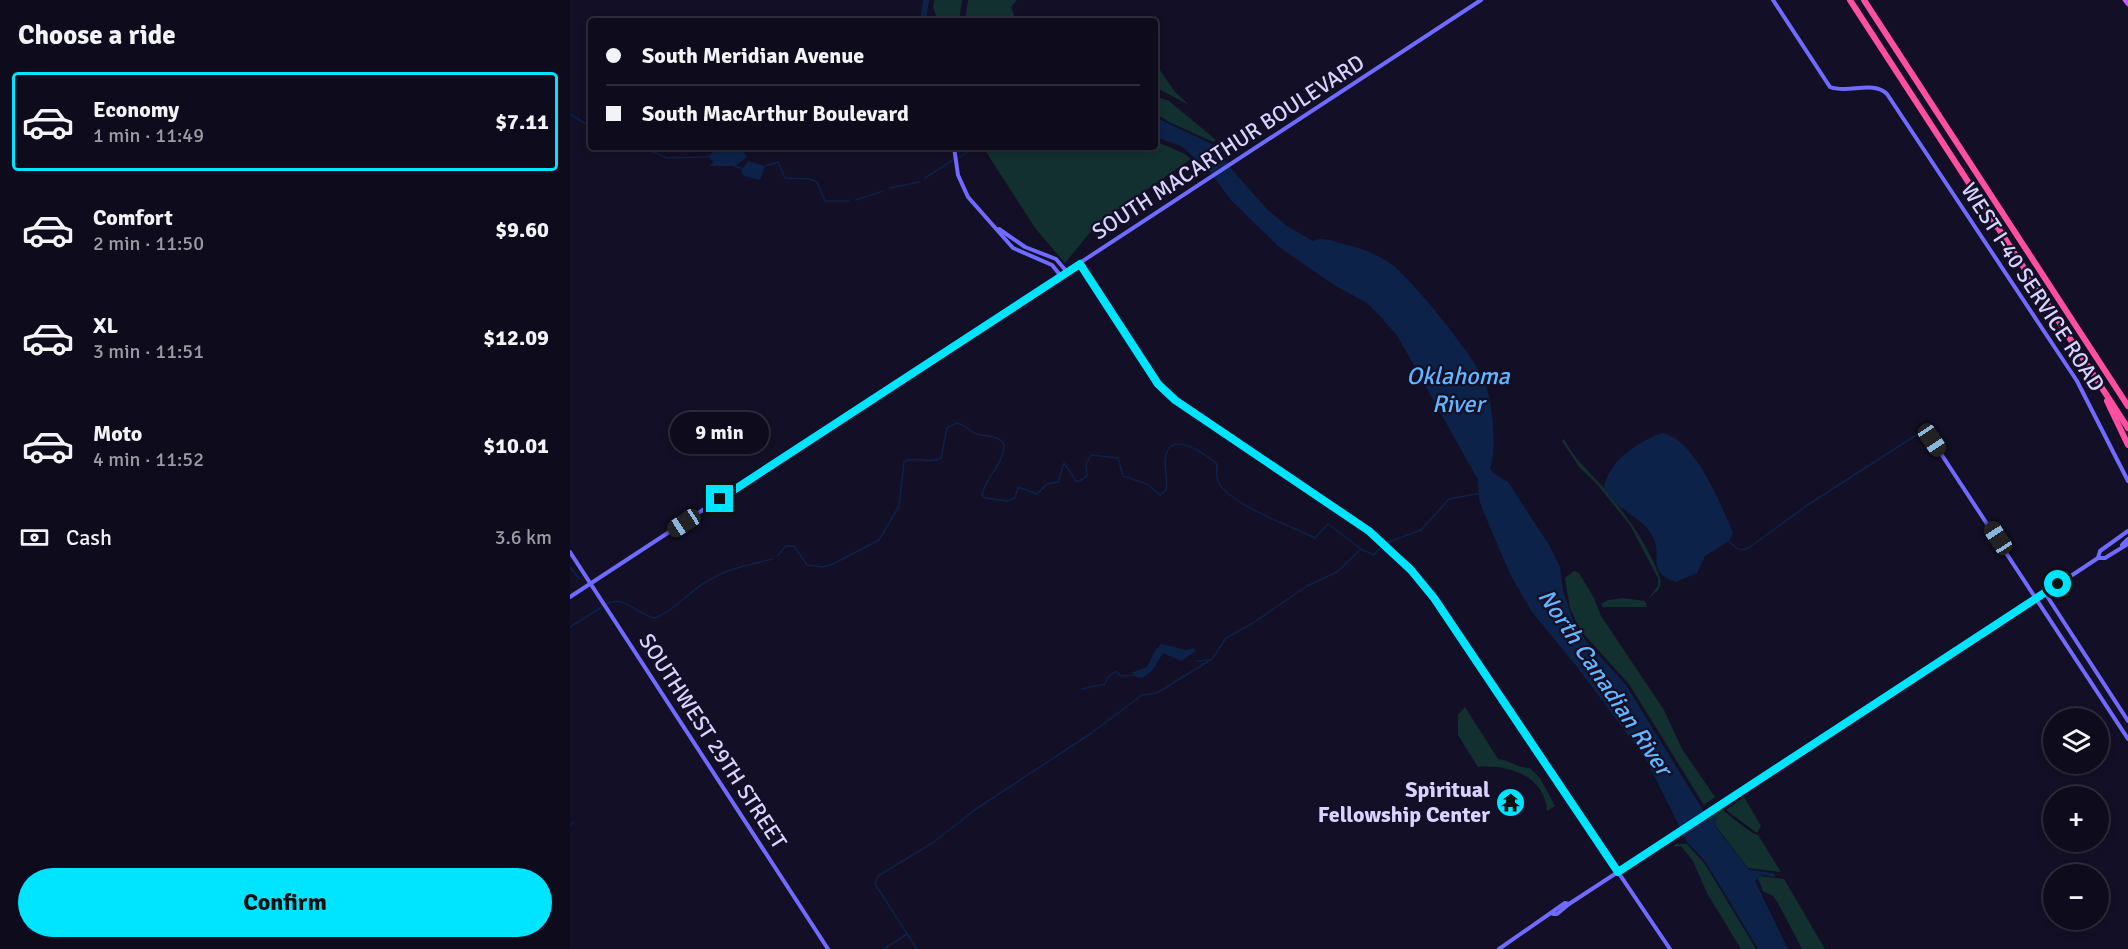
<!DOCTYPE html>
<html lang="en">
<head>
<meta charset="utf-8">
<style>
	:root { --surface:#0e0b1c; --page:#1c1929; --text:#f1f3f6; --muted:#9b9ba3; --line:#2e2b3b; --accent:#00e5ff }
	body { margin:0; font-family:Signika,sans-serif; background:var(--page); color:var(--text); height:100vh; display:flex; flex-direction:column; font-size:22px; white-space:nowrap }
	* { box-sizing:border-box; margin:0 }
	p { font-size:20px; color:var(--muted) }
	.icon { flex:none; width:33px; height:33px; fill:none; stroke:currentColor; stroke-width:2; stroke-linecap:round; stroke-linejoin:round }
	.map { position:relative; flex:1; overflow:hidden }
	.drawer { display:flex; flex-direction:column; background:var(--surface); width:570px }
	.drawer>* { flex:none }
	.hud { position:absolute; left:18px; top:18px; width:570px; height:132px; border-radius:6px; box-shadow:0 3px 9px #0003,0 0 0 2px var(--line); display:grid; align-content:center; height:132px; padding:0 18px; background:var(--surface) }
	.buttons { position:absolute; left:1473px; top:708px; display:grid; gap:12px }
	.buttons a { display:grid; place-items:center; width:66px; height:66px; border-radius:50%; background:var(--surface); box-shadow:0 3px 9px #0003,0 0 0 2px var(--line); font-size:30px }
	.end { position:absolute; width:27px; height:27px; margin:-14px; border:8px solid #00e5ff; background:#111; box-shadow:0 0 0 3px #111 }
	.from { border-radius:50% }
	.bubble { position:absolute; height:42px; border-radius:21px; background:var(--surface); box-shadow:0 3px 9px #0003,0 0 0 2px var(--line); font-size:20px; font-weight:700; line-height:42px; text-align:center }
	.car { position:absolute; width:18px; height:36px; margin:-18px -9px; border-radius:8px; box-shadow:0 0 4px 2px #0007; background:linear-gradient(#222 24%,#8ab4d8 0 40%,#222 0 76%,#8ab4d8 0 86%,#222 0) }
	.hud b { display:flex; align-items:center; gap:21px; height:57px; font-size:22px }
	.hud b+b { border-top:2px solid var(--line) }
	.hud i { width:15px; height:15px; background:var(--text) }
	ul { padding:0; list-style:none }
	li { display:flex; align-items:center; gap:18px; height:99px; margin:0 12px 9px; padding:0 6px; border:3px solid transparent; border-radius:6px }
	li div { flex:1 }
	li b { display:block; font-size:22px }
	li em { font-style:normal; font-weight:700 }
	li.selected { border-color:var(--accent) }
	li>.icon { width:54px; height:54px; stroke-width:1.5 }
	h2 { padding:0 18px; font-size:27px; line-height:72px }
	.pay { display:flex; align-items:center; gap:15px; height:66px; padding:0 18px; font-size:22px }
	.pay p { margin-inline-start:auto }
	.button { display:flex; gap:12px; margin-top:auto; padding:12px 18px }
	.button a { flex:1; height:69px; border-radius:36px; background:var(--accent); color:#111; font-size:24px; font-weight:700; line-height:69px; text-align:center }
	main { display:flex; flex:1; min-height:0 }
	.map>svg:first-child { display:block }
	.green { fill:#12302f }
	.water { fill:#0c2248 }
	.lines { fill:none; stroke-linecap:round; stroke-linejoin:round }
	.stream { stroke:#0c2248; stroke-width:1.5 }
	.river { stroke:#0c2248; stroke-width:6 }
	.secondary { stroke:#6f6bff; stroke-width:4 }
	.primary { stroke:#c25bff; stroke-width:4.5 }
	.highway { stroke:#ff4fa3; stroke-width:6 }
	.route { stroke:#00e5ff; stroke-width:8 }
	.labels { text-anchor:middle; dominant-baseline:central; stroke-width:4.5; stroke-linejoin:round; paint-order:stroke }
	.street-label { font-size:22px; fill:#d9d4ff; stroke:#130f26 }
	.poi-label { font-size:22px; font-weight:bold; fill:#d9d4ff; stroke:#130f26; text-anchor:end }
	.water-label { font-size:24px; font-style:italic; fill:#62b6ff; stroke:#130f26 }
</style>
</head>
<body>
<main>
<section class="drawer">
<h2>Choose a ride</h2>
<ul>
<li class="selected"><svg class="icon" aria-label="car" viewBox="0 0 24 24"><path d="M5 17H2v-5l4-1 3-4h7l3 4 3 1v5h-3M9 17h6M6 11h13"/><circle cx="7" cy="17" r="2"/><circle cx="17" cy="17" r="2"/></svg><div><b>Economy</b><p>1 min · 11:49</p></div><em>$7.11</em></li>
<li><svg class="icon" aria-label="car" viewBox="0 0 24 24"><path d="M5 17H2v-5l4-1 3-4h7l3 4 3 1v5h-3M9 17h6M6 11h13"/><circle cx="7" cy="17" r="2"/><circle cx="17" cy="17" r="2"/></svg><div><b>Comfort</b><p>2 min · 11:50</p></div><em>$9.60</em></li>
<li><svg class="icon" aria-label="car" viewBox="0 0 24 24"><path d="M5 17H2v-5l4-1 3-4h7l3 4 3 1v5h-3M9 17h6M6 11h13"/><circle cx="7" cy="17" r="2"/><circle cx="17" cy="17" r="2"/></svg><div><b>XL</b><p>3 min · 11:51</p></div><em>$12.09</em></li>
<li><svg class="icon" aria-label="car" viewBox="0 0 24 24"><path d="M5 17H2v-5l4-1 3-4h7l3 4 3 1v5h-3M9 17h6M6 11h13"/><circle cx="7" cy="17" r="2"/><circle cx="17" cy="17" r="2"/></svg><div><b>Moto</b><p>4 min · 11:52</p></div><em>$10.01</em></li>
</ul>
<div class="pay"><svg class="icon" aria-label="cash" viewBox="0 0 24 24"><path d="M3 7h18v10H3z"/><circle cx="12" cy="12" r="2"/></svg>Cash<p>3.6 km</p></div>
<div class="button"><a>Confirm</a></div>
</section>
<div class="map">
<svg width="1558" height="949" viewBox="0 0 1558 949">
	<rect width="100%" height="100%" fill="#130f26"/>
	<g class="green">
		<polygon points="364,0 392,0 389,21 368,21 363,7"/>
		<polygon points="398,0 447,0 441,7 446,21 395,21"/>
		<polygon points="585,63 605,92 619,105 585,87"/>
		<polygon points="585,96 599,101 646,140 643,142 599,122 585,113"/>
		<polygon points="585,141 613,153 621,159 527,224 495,263 465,228 413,147 585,147"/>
		<path d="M994,439C1004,459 1018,470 1032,486C1055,513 1080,547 1091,581L1089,589L1078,599L1088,586V578L1060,525L1026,483L1010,468L992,441Z"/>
		<polygon points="1004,571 1009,573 1024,598 1031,616 1094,710 1112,749 1145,797 1134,805 1059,684 1010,630 1000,608 995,578"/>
		<polygon points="1053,598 1075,601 1077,607 1033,607 1031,604 1038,600"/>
		<path d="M895,707L928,759C940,760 949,769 960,768L970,778L985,806L977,811C975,776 938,764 908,767L888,735V715Z"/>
		<polygon points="1174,797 1191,826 1187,833 1156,810"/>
		<path d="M1152,809C1157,814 1182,834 1188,835L1211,872L1178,868L1145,825L1147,817L1139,820L1138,817Z"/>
		<polygon points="1105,844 1117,844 1135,864 1186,949 1171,949 1137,893 1123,861 1111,846 1104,847"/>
		<polygon points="1191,876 1214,879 1255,949 1232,949 1208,903 1203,896 1193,891 1188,878"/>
	</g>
	<g class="water">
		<path d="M585,117L644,145L664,172L697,209L717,226L743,241C752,237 760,240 769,243C788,247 805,253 820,263C843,280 900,352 913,377C922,397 928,448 920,468L923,473L938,482L979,545L990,567L993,591L1004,623L1017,642L1056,685L1139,820L1147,817L1145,826L1179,870L1203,873L1206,877L1192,875L1185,881L1218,949H1188L1135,861L1117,842L1076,759L1007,667L962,612L940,574L914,513L909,499L908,480L828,337L810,316L797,303L764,285L709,247L660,199L637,168L611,146L585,137Z"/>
		<polygon points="148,147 170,147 177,157 165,166 139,166 144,162 138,157"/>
		<polygon points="178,161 195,166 190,180 174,176 171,171"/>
		<path d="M1092,433C1124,438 1151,504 1163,533L1159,541L1135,556L1127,573L1106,582C1075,571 1093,557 1083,537C1073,516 1045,511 1034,487C1040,460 1067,442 1092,433Z"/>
		<polygon points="591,644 616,650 624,648 626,651 611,661 593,653 582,671 572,678 563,676 563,672 577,667 585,651"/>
	</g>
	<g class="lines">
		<g class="stream">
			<polyline points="0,114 21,127"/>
			<polyline points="71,147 97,158 138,157"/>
			<polyline points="390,157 405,147"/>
			<polyline points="164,166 173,169"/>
			<polyline points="196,166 208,162 215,178 240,179 247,182 255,201 279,201"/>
			<polyline points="355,178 383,160"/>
			<polyline points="320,188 349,182"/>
			<polyline points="286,200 313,191"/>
			<path d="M1158,540C1166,548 1169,553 1180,547L1236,506L1351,432"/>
			<polyline points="816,543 851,530 879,499 911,493"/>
			<path d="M208,555L216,546H224L237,565L252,567L263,564L309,540L329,506L334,462C346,455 358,465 371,458L377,428L387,423C396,425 397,429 404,433C415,438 428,433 434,445C433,466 416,476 412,495L415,498L437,501L445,498L448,487L467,494L477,484L488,482L494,463L506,481H510L517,476L516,464L521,455L548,458L553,476L577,484L590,495L596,490C598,480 595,471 595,461C597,427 634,453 647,464C647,468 646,474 647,478C651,502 724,527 745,538L758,524L791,549L804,555L812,546"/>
			<polyline points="0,567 9,579"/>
			<path d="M36,604C54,594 69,616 85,618C106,610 120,590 139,580C159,568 180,565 202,559"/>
			<polyline points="0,627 32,607"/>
			<polyline points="627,661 639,660"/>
			<polyline points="512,689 535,684 538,677 546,671 551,676 564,675"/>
			<polyline points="0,825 4,822"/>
			<polyline points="314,949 337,934"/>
			<polyline points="347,949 305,884 308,876 364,842 406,809 520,734 572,695 587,693 642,659 656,638 683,623 737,586 767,572 790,550"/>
		</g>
		<polyline class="river" points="353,21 356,0"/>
		<g class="secondary">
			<path d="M1203,0L1260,87C1278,94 1303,80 1317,94L1507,381L1558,481"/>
			<polyline points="384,147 388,175 398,197 443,248 482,265 491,276"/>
			<polyline points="429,229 455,247 486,259 497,272"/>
			<polyline points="510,264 588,384 605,400 799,531 841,570 863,598 1100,949"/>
			<polyline points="1362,440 1558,739"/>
			<polyline points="1552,545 1558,539"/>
			<polyline points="0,552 258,949"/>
			<polyline points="1528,558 1535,558 1558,544"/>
			<polyline points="1475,593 1558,721"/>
			<polyline points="0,597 911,0"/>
			<polyline points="983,914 987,914 999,904"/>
			<polyline points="929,949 995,903 999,904 1463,601 1528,558 1530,551 1558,531"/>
		</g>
		<polyline class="primary" points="1555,0 1558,4"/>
		<g class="highway">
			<polyline points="1280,0 1558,428"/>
			<polyline points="1294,0 1558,406"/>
			<polyline points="1537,401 1558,445"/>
		</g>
	</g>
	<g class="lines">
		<polyline class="route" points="150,499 510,264 588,384 605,400 799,531 841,570 864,598 1048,872 1488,584"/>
	</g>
	<defs>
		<symbol id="temple-disc" viewBox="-11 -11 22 22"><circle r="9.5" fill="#00e5ff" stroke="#130f26"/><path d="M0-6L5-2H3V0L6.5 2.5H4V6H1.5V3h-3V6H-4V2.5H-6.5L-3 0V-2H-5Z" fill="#111"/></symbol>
	</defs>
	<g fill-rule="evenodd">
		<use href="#temple-disc" x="924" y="786" width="33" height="33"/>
	</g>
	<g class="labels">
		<g class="street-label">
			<text transform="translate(658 147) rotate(-33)">SOUTH MACARTHUR BOULEVARD</text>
			<text transform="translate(1463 287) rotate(57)">WEST I-40 SERVICE ROAD</text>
			<text transform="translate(143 741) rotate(57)">SOUTHWEST 29TH STREET</text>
		</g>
		<g class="poi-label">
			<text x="920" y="789">Spiritual<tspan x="920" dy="25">Fellowship Center</tspan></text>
		</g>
		<g class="water-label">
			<text x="888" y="376">Oklahoma<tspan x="888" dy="28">River</tspan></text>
			<text transform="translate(1035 682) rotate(56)">North Canadian River</text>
		</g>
	</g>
</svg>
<div class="buttons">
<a><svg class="icon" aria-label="layers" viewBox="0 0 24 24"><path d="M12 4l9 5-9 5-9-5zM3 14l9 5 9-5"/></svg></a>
<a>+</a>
<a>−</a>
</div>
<i class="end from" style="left:1488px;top:584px"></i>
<i class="end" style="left:150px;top:499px"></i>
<div class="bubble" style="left:100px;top:412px;width:99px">9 min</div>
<i class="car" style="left:1362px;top:440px;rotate:146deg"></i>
<i class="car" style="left:114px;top:523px;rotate:237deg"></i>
<i class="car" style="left:1428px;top:538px;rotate:327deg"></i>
<div class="hud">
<b><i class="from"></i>South Meridian Avenue</b>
<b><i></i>South MacArthur Boulevard</b>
</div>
</div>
</main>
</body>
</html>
